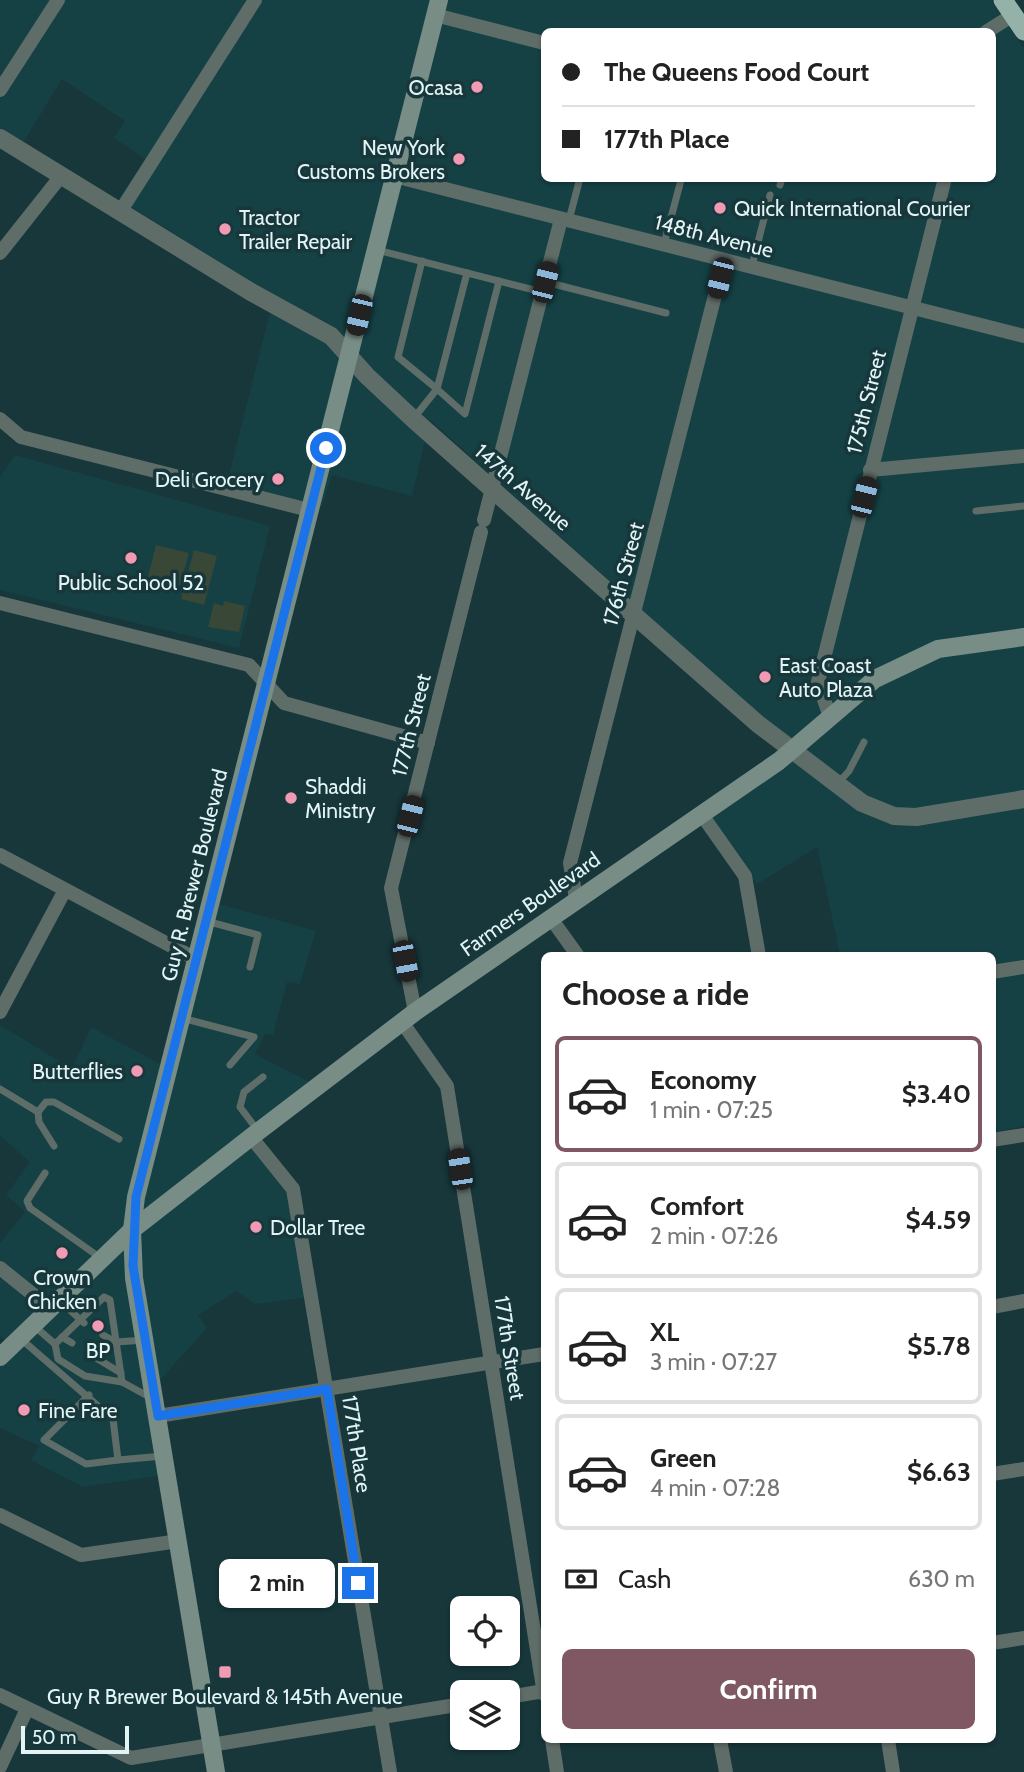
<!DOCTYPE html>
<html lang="en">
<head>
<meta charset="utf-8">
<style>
	:root { --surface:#fff; --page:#f6f6f6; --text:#222; --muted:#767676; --line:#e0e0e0; --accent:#7f5863 }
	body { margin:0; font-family:Cabin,sans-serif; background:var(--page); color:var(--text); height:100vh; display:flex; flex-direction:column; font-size:26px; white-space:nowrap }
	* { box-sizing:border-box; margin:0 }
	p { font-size:23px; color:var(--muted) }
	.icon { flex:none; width:38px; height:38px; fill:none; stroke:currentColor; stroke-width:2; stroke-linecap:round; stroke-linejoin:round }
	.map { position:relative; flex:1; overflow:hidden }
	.details { position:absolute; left:541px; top:952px; width:455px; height:791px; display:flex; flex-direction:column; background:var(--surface); border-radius:10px; box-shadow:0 2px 5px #0004 }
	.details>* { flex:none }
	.top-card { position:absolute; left:541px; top:28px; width:455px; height:154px; border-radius:10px; box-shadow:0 2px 5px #0004; display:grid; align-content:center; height:154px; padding:0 21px; background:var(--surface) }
	.buttons { position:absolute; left:450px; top:1596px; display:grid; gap:14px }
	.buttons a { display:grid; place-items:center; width:70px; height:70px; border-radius:10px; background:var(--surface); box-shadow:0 2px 5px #0004; font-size:35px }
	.scale { position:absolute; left:21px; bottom:18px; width:108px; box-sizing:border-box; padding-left:7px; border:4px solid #e2f4f6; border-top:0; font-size:19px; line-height:24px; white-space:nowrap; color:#e2f4f6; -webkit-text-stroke:5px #17373b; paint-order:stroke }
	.end { position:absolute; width:32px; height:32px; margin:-16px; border:9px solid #1a73e8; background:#fff; box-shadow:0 0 0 4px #fff }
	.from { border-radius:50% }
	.bubble { position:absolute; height:49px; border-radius:10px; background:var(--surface); box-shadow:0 2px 5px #0004; font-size:23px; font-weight:700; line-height:49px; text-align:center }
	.car { position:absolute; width:21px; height:42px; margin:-21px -10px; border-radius:9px; box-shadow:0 0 5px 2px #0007; background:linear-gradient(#222 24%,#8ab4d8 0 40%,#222 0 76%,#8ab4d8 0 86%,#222 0) }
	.top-card b { display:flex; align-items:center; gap:24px; height:66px; font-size:26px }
	.top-card b+b { border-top:2px solid var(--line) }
	.top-card i { width:18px; height:18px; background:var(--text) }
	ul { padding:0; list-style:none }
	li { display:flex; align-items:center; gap:21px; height:116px; margin:0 14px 10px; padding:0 7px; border:4px solid var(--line); border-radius:10px }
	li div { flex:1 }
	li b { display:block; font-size:26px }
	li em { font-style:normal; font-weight:700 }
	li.current { border-color:var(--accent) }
	li>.icon { width:63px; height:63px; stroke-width:1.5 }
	h2 { padding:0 21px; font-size:32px; line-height:84px }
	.pay { display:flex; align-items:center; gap:18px; height:77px; padding:0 21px; font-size:26px }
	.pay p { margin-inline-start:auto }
	.action { display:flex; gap:14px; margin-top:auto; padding:14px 21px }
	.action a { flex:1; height:80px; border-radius:10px; background:var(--accent); color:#fff; font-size:28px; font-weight:700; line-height:80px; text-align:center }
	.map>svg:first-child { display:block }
	.built { fill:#154145; fill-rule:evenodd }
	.green { fill:#384736 }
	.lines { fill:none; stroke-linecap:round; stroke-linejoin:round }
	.service { stroke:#5f6d68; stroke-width:7 }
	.minor { stroke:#5f6d68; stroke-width:14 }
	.tertiary { stroke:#5f6d68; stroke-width:18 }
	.secondary { stroke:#798d87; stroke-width:18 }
	.trunk { stroke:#94b2a8; stroke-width:19 }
	.route { stroke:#1a73e8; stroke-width:9 }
	.poi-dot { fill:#f19ab3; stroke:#17373b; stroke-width:2.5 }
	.labels { text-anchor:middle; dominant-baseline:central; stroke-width:7; stroke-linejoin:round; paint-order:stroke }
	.poi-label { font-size:21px; fill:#e2f4f6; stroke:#17373b; text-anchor:start }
	.street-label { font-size:21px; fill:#e2f4f6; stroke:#17373b }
</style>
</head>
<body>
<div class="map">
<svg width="1024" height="1772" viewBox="0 0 1024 1772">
	<rect width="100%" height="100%" fill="#17373b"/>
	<g class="built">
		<path d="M0,0H991L1024,49V1126L992,1132V956L840,955L817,847L757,884L702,810L792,745L430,420L412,496L332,475L322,507L227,483L274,296L119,199L145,159L114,138L125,121L62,79L23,143L0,129ZM544,32H992V178H544Z"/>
		<polygon points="15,455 270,526 239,648 0,590 0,477"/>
		<polygon points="209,901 316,931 300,984 287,982 273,1035 265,1034 255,1054 315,1085 247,1136 291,1193 310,1297 255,1304 236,1291 198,1315 207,1328 151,1390 164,1475 83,1487 31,1460 39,1446 0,1428 0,1353 9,1344 0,1336 0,1243 25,1212 6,1195 30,1162 0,1136 0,1025 72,1069 91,1027 166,1067"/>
	</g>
	<g class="green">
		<polygon points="156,545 189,553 180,585 148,577"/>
		<polygon points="194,550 217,556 204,605 181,599"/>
		<polygon points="224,601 245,606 239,632 208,627 214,603 223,606"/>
	</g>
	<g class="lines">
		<g class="service">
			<polyline points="780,185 782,178"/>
			<polyline points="569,220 580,178"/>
			<polyline points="664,244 681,180"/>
			<polyline points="377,250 542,292"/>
			<polyline points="422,261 398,357 437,389 467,273"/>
			<polyline points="752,266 770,195"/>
			<polyline points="546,282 666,313"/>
			<polyline points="413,419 437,389 465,414 499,281"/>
			<polyline points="976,511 1024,506"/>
			<polyline points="837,784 849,771 864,742"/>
			<polyline points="206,921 258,935 250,967"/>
			<polyline points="182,1018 254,1037 230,1065"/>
			<polyline points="0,1089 38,1112 39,1122 54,1146"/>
			<polyline points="38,1112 46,1102 54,1102 119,1139"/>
			<polyline points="258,1131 240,1107 244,1092 263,1077"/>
			<polyline points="45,1173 27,1201 30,1208 102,1259"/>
			<polyline points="60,1301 84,1323"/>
			<polyline points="33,1325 55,1344 58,1359 85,1376 122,1382 153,1399"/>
			<polyline points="103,1335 116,1342 145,1340"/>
			<polyline points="62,1337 72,1343"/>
			<polyline points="21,1339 113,1419 118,1460 86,1464 44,1440 89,1395"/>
			<polyline points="55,1344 104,1297 110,1300 122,1382"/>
			<polyline points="91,1355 121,1373"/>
			<polyline points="118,1460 163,1456"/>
		</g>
		<g class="minor">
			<polyline points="435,15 544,43"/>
			<polyline points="986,32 1013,15"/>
			<polyline points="0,90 58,0"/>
			<polyline points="394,176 1024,336"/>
			<polyline points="120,212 255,0"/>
			<polyline points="0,253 61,176"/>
			<polyline points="0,419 21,437 309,510"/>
			<polyline points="870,470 1024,456"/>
			<polyline points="484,520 561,219"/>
			<polyline points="0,603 249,665 284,703 428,743"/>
			<polyline points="830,717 818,682 945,178"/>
			<polyline points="702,815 745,876 759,956"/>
			<polyline points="0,855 196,959"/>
			<polyline points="576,899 570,863 724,260"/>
			<polyline points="550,917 578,956"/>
			<polyline points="992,972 1024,967"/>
			<polyline points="0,1012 65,890"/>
			<polyline points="415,1012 391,888 481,532"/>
			<polyline points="402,1022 447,1086 544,1694"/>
			<polyline points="251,1137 293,1189 390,1772"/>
			<polyline points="992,1140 1024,1135"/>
			<polyline points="0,1268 51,1309"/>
			<polyline points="992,1307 1024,1301"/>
			<polyline points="158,1416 544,1354"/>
			<polyline points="992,1474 1024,1469"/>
			<polyline points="0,1515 81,1555 179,1541"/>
			<polyline points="992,1643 1024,1638"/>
			<polyline points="0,1695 131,1758 462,1704"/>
			<polyline points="508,1697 544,1691"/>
			<polyline points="552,1740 557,1772"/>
			<polyline points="720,1740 726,1772"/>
			<polyline points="888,1740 893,1772"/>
			<polyline points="0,1767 27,1709"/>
		</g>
		<polyline class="tertiary" points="0,138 251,292 331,336 367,376 413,419 634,615 758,724 862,803 894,816 916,817 1024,799"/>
		<g class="secondary">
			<polyline points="0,1357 132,1230 251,1137 415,1012 779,761 875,679 938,649 1024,637"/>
			<polyline points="216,1772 134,1278 132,1230 136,1197 439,0"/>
		</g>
		<polyline class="trunk" points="1003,0 1024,31"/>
	</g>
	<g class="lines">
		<polyline class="route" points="326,448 136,1197 133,1266 158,1416 327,1389 358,1583"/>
	</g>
	<g class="poi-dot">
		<circle cx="477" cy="87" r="7"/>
		<circle cx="459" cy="159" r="7"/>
		<circle cx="720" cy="208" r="7"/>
		<circle cx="225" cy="229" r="7"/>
		<circle cx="278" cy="479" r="7"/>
		<circle cx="131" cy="558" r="7"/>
		<circle cx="765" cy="677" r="7"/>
		<circle cx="291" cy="798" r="7"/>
		<circle cx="137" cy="1071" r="7"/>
		<circle cx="256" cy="1227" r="7"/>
		<circle cx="62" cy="1253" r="7"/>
		<circle cx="98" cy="1326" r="7"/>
		<circle cx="24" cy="1410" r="7"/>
		<rect x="218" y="1665" width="14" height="14" rx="3.5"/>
	</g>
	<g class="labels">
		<g class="poi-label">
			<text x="463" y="87" text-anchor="end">Ocasa</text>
			<text x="445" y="147" text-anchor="end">New York<tspan x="445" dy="24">Customs Brokers</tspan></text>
			<text x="734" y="208">Quick International Courier</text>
			<text x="239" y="217">Tractor<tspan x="239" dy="24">Trailer Repair</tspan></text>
			<text x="264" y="479" text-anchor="end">Deli Grocery</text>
			<text x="131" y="582" text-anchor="middle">Public School 52</text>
			<text x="779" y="665">East Coast<tspan x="779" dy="24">Auto Plaza</tspan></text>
			<text x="305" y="786">Shaddi<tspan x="305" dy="24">Ministry</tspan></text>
			<text x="123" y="1071" text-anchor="end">Butterflies</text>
			<text x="270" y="1227">Dollar Tree</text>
			<text x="62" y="1277" text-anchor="middle">Crown<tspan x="62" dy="24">Chicken</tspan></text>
			<text x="98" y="1350" text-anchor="middle">BP</text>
			<text x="38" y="1410">Fine Fare</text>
			<text x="225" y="1696" text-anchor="middle">Guy R Brewer Boulevard &amp; 145th Avenue</text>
		</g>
		<g class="street-label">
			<text transform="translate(714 236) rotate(14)">148th Avenue</text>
			<text transform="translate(866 402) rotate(-76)">175th Street</text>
			<text transform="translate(523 487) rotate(41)">147th Avenue</text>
			<text transform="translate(623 574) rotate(-75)">176th Street</text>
			<text transform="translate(411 725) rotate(-76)">177th Street</text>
			<text transform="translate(194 875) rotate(-76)">Guy R. Brewer Boulevard</text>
			<text transform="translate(530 904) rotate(-35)">Farmers Boulevard</text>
			<text transform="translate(510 1348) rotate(81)">177th Street</text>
			<text transform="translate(357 1444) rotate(81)">177th Place</text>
		</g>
	</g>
</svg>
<div class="buttons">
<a><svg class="icon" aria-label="locate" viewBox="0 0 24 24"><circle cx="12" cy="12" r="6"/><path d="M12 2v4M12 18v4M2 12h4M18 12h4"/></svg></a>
<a><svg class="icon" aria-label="layers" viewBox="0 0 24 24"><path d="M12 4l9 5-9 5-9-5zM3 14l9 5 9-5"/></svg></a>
</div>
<div class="scale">50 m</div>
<i class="end from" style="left:326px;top:448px"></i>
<i class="end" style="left:358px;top:1583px"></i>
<div class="bubble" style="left:219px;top:1559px;width:116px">2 min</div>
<i class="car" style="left:720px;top:278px;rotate:194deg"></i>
<i class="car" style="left:545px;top:282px;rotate:14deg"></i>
<i class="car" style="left:359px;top:315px;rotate:193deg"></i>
<i class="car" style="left:864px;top:497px;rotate:14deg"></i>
<i class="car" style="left:410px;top:816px;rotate:14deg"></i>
<i class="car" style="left:405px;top:961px;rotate:169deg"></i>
<i class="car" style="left:460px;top:1169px;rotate:351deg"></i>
<div class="top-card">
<b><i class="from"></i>The Queens Food Court</b>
<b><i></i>177th Place</b>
</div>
<section class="details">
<h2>Choose a ride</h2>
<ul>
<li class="current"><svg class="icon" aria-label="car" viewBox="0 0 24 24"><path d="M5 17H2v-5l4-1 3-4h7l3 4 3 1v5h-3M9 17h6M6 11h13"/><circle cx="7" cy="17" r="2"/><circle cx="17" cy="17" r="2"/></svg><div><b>Economy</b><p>1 min · 07:25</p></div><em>$3.40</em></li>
<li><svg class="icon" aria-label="car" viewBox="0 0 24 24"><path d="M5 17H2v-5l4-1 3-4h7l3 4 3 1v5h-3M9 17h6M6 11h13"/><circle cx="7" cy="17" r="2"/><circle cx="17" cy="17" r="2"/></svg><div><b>Comfort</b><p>2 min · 07:26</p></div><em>$4.59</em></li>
<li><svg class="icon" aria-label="car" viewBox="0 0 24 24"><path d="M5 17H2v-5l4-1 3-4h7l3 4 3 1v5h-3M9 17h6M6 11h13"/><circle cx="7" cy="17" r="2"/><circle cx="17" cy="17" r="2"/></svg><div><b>XL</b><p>3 min · 07:27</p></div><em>$5.78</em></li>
<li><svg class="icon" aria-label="car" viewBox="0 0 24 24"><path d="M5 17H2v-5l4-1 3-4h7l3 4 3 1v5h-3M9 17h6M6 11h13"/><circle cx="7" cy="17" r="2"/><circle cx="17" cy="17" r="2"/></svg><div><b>Green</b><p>4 min · 07:28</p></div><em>$6.63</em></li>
</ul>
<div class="pay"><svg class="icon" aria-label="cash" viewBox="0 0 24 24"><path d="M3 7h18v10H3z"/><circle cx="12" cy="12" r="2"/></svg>Cash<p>630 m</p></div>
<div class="action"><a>Confirm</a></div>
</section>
</div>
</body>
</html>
